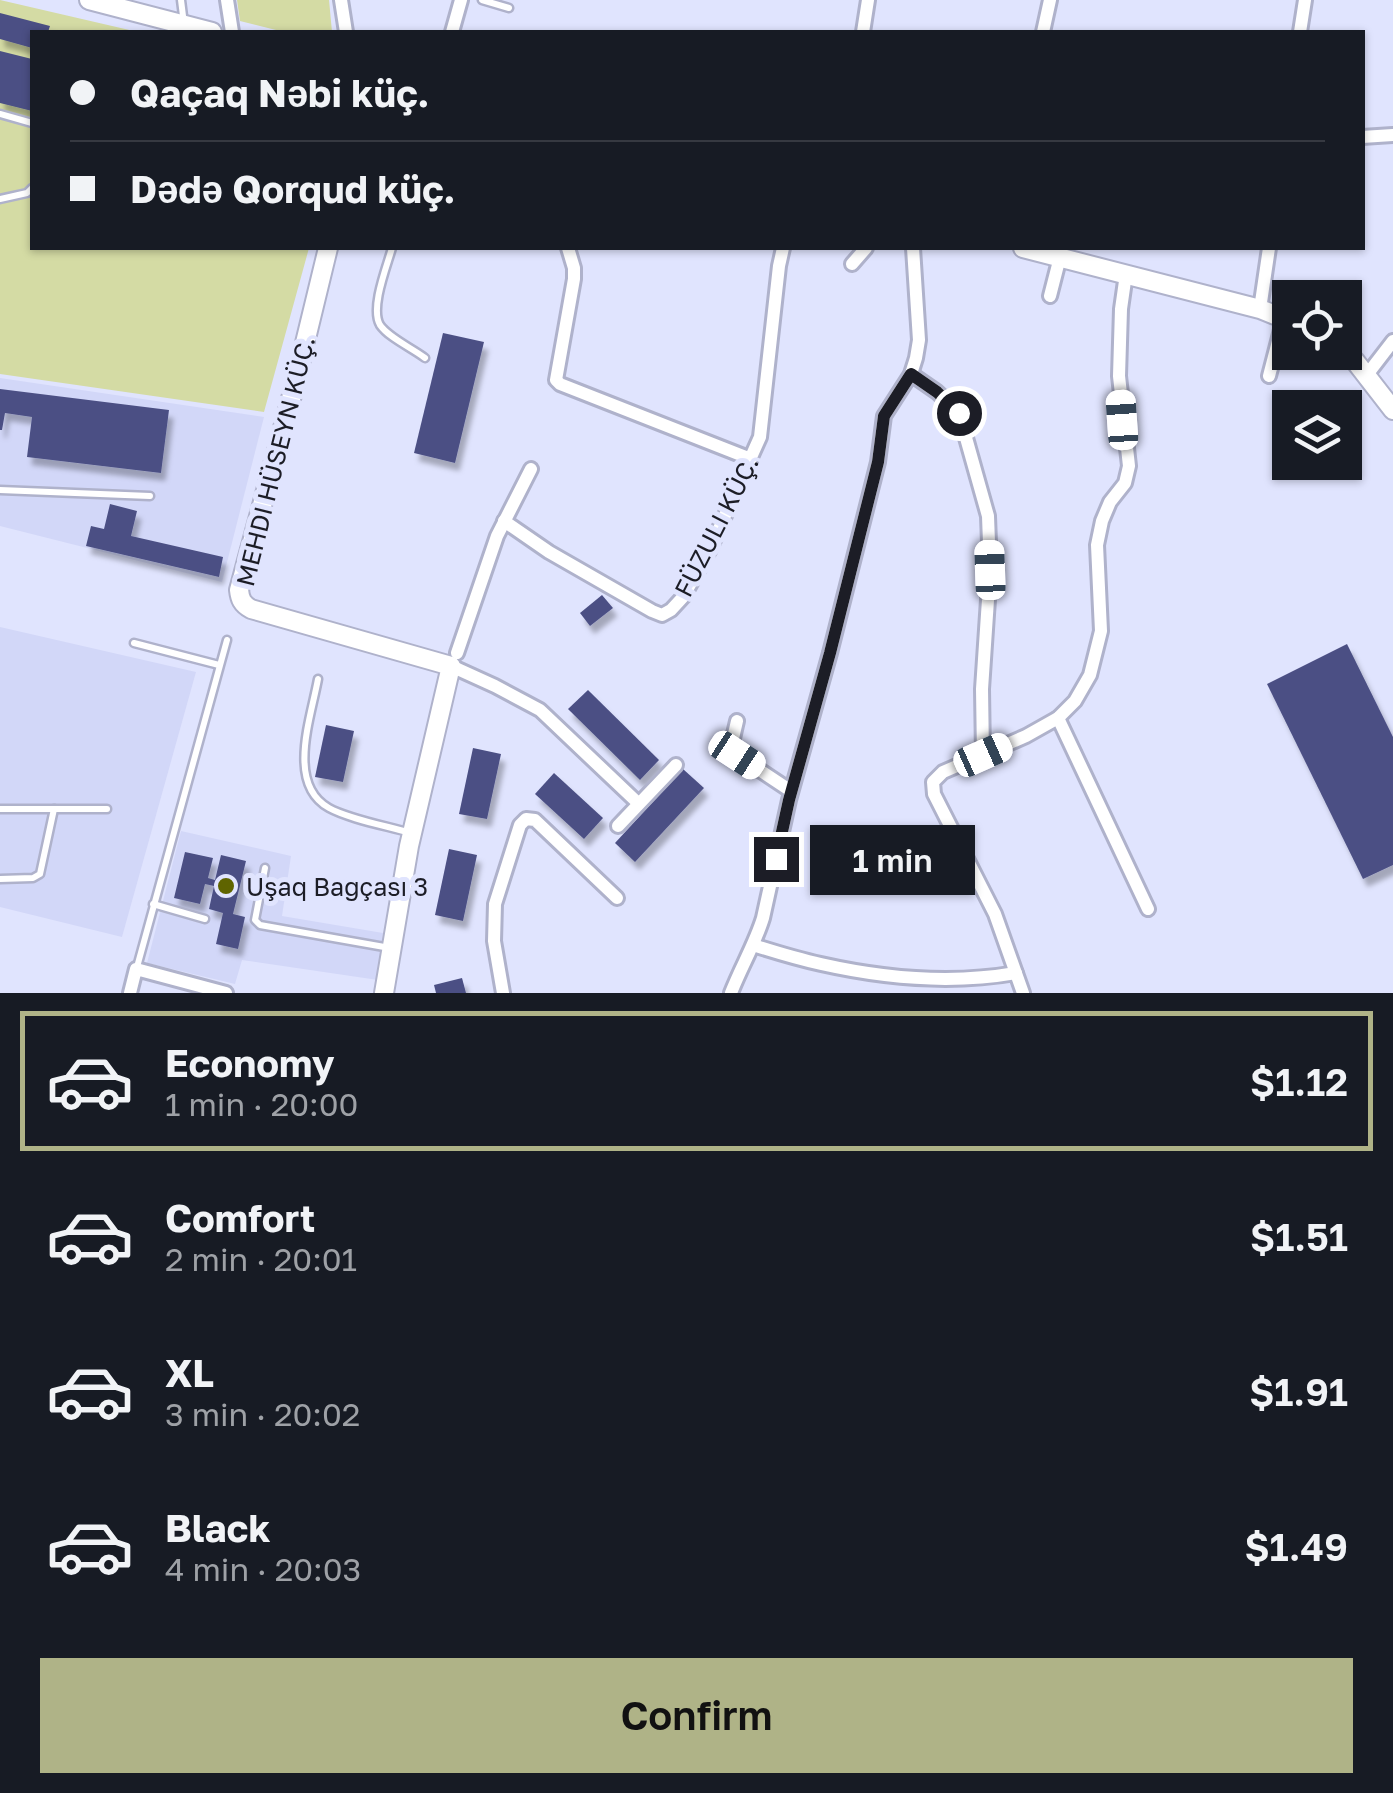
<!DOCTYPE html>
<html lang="en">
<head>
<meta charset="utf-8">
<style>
	:root { --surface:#171b24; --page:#242831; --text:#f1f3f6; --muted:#9ea1a6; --line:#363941; --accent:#afb387 }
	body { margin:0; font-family:"Golos Text",sans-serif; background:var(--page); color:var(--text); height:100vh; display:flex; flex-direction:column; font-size:38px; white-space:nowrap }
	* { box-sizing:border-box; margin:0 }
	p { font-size:32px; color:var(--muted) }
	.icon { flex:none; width:55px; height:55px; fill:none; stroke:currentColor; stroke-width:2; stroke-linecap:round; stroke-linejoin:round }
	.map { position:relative; height:993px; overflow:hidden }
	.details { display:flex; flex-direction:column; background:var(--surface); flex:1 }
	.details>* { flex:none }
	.hud { position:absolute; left:30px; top:30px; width:1335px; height:220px; border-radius:0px; box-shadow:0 2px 8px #0004; display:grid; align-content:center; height:220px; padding:0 40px; background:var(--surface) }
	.buttons { position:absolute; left:1272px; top:280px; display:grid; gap:20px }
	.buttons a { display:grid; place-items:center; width:90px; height:90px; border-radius:0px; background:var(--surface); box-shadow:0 2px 8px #0004; font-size:50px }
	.end { position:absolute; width:45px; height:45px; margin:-22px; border:12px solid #1c1d26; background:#fff; box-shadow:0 0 0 5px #fff }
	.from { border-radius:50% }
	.bubble { position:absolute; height:70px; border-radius:0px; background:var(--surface); box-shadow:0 2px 8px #0004; font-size:32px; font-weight:600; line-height:70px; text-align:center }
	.car { position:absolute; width:30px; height:60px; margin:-30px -15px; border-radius:12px; box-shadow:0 0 8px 2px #0007; background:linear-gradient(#fff 24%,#345 0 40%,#fff 0 76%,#345 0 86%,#fff 0) }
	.hud b { display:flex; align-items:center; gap:35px; height:95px; font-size:38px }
	.hud b+b { border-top:2px solid var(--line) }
	.hud i { width:25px; height:25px; background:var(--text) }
	ul { padding:18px 0 0; list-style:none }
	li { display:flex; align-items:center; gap:30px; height:140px; margin:0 20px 15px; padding:0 20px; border:5px solid transparent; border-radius:0px }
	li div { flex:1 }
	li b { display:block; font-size:38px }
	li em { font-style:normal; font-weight:600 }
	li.selected { border-color:var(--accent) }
	li>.icon { width:90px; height:90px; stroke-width:1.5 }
	.cta { display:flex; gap:20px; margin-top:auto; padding:20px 40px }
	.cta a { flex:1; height:115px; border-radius:0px; background:var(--accent); color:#111; font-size:40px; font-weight:600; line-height:115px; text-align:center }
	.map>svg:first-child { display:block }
	.built { fill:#d2d7f8 }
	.green { fill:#d4dba4 }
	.building { fill:#4c5084; filter:url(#shadow) }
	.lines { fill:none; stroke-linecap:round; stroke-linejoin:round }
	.lane-casing { stroke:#afb2cb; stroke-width:11 }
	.street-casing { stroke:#afb2cb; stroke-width:18 }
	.secondary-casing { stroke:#afb2cb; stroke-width:22 }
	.lane { stroke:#fff; stroke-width:6 }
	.street { stroke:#fff; stroke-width:12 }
	.secondary { stroke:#fff; stroke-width:18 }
	.route { stroke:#1c1d26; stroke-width:12 }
	.poi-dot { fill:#5f6400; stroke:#e0e4fe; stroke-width:4 }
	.labels { text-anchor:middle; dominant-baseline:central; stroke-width:10; stroke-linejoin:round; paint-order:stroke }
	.street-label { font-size:25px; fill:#1c1d26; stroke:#e0e4fe }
	.poi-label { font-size:25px; fill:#1c1d26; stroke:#e0e4fe; text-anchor:start }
</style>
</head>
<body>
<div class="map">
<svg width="1393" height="993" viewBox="0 0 1393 993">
	<defs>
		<filter id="shadow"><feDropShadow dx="4.5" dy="8" stdDeviation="2.5" flood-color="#0004"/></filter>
	</defs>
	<rect width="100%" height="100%" fill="#e0e4fe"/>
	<g class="built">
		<polygon points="0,378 264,417 222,582 0,526"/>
		<polygon points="0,627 196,672 122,937 0,907"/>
		<polygon points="181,831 291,856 282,916 383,933 378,980 242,960 235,984 147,963"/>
	</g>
	<g class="green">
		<polygon points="0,0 138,32 32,32 32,248 309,248 264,412 0,374"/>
		<polygon points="237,0 329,0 332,32 284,32 240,21"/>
	</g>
	<g class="building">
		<polygon points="0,13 50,26 48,32 32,32 32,48 0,39"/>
		<polygon points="0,51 32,59 32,111 0,103"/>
		<polygon points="443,333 484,342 455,463 414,453"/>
		<polygon points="0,389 169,410 161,473 27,457 32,417 5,413 2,430 0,430"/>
		<polygon points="110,504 137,511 131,536 223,557 219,577 86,546 91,526 104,529"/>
		<polygon points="602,595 613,608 590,626 580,613"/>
		<polygon points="1347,644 1393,737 1393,865 1363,879 1267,684"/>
		<polygon points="588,690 659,760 640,780 568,709"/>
		<polygon points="326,725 354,731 343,782 315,777"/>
		<polygon points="473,748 501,754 487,819 459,814"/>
		<polygon points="683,769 704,788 635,862 615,843"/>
		<polygon points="554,773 603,818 584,839 535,794"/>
		<polygon points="449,849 477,855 463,921 435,915"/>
		<polygon points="185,852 213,858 208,878 215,880 221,855 246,861 233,914 245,917 238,949 216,944 223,913 209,909 214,886 205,884 200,904 174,898"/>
		<polygon points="462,978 466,993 436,993 434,985"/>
	</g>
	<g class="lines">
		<defs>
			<g id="lane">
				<polyline points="181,0 184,24"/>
				<polyline points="482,0 509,8"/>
				<polyline points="0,114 32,123"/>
				<polyline points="0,199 27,193 32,188"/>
				<path d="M392,248C387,266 370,308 380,325C389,338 412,348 425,358"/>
				<polyline points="0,490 150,496"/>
				<polyline points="134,643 219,665"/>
				<path d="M318,679C311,718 286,784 329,808C349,819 387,826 411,833"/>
				<polyline points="0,809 107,809"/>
				<polyline points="265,868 255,920 260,925 390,948"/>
				<polyline points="0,879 33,878 40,874 54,809"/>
				<polyline points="153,904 205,919"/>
				<polyline points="137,967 227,640"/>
			</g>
			<g id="street">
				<polyline points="227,0 232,32"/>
				<polyline points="341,0 346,32"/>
				<polyline points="452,32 461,0"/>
				<polyline points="863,32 868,0"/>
				<polyline points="1043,32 1050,0"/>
				<polyline points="1300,32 1305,0"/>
				<polyline points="1362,137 1393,135"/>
				<polyline points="568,248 574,268 574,279 556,380 560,384 751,459"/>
				<polyline points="852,264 866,248"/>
				<polyline points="1050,296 1060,257"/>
				<polyline points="1260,309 1269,248"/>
				<polyline points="911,374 937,392 959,413 988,516 990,570 982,689 983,755"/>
				<polyline points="1269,376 1284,318"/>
				<polyline points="1366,376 1393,341"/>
				<polyline points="504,521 549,552 652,611 662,615 671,610 683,597 710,549 760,437 779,266 783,248"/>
				<polyline points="457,653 497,536 531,469"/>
				<polyline points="451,666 495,686 540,710 638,803"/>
				<polyline points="1058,718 1148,909"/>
				<polyline points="737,721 731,747 737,755 791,791"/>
				<polyline points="618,826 676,765"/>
				<path d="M753,945C775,952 798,959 821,964C883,978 953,984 1016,973"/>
				<polyline points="130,993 136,969 226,993"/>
				<polyline points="503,993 494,941 495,904 520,825 526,819 535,820 617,898"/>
				<path d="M731,993C741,967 755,944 763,918L789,800L830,653L878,462L884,416L911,374L916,358L919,340L913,248"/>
				<polyline points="1023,993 995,914 934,794 933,782 943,772 1026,736 1058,718 1075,701 1090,675 1101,631 1097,545 1102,521 1110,502 1125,483 1129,466 1119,376 1121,309 1126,274"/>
			</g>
			<g id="secondary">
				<polyline points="89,0 212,32"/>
				<path d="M328,248L295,384L239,590C240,599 242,604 251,609L451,666L409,846L384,993"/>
				<polyline points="1023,248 1260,309 1290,321"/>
				<polyline points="1345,352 1355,361 1393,410"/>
			</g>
		</defs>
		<use href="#lane" class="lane-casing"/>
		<use href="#street" class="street-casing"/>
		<use href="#secondary" class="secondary-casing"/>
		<use href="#lane" class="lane"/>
		<use href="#street" class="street"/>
		<use href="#secondary" class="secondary"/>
	</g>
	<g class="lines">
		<polyline class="route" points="776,859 789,800 830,653 878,462 884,416 911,374 937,392 959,413"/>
	</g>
	<circle class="poi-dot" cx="226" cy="886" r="10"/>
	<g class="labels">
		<g class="street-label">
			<text transform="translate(275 461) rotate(-76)">MEHDI HÜSEYN KÜÇ.</text>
			<text transform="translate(716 526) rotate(-63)">FÜZULI KÜÇ.</text>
		</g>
		<g class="poi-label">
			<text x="246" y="886">Uşaq Bağçası 3</text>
		</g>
	</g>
</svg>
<div class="buttons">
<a><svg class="icon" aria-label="locate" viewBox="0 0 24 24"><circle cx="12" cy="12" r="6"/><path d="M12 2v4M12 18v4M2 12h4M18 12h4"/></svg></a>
<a><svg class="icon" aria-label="layers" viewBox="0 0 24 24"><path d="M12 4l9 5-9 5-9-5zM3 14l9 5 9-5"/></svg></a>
</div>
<i class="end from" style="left:959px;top:413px"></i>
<i class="end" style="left:776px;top:859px"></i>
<div class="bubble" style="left:810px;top:825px;width:165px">1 min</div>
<i class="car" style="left:1122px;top:420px;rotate:356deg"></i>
<i class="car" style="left:990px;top:570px;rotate:358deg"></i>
<i class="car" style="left:737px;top:755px;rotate:123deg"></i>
<i class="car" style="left:983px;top:755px;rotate:66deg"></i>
<div class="hud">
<b><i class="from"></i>Qaçaq Nəbi küç.</b>
<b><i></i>Dədə Qorqud küç.</b>
</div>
</div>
<section class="details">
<ul>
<li class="selected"><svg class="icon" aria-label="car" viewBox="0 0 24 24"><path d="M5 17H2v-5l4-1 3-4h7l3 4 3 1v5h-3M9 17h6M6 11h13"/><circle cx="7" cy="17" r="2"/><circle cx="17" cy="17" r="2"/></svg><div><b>Economy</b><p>1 min · 20:00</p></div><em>$1.12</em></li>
<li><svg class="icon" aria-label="car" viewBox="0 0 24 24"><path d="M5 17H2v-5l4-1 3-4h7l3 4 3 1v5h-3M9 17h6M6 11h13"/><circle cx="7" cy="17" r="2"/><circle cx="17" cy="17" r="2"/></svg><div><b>Comfort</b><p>2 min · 20:01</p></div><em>$1.51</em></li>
<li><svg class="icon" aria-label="car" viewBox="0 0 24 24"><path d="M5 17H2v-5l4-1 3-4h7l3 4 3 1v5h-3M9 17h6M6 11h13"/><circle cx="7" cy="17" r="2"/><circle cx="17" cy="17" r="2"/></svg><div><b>XL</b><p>3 min · 20:02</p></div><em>$1.91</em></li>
<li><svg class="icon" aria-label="car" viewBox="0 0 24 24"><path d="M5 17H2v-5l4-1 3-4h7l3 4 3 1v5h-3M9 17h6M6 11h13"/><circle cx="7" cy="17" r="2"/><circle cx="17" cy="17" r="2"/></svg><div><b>Black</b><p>4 min · 20:03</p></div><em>$1.49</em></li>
</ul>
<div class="cta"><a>Confirm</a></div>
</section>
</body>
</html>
